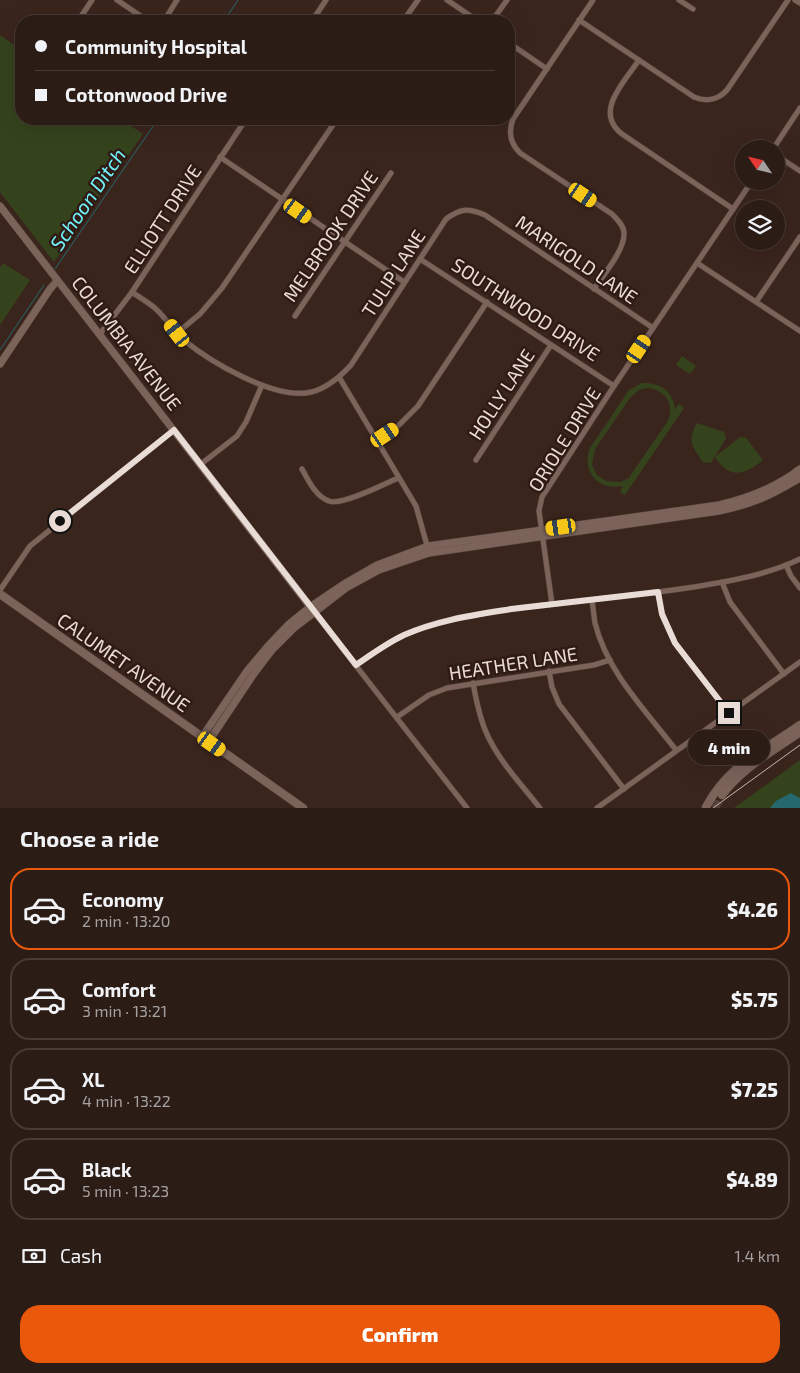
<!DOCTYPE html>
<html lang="en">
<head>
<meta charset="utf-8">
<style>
	:root { --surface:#2c1c16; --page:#382923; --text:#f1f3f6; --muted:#a6a1a1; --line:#483a35; --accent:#ea580c }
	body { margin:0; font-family:"Exo 2",sans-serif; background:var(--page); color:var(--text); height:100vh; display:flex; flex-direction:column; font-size:19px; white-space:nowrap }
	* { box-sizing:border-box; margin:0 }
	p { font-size:16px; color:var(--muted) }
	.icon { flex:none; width:28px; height:28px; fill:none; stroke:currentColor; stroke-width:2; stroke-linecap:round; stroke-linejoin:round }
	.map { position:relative; height:808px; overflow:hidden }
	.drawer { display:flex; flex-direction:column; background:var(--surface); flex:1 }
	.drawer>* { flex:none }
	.banner { position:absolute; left:15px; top:15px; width:500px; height:110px; border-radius:20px; box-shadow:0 5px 20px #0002,0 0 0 1px var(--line); display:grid; align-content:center; height:110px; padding:0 20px; background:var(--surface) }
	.needle { width:32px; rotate:305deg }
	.tools { position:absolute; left:735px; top:140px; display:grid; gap:10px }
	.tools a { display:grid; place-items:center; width:50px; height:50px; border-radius:50%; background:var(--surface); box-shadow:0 5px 20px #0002,0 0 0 1px var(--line); font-size:25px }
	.end { position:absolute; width:22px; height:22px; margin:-11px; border:6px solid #e9dbd5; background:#111; box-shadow:0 0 0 2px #111 }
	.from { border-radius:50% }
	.bubble { position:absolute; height:35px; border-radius:18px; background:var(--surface); box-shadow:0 5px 20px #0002,0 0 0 1px var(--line); font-size:16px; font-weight:800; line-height:35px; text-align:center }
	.car { position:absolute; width:15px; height:30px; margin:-15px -8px; border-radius:6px; box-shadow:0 0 4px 1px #0007; background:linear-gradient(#f5c518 24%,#345 0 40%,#f5c518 0 76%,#345 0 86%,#f5c518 0) }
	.banner b { display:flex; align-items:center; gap:18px; height:48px; font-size:19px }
	.banner b+b { border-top:1px solid var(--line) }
	.banner i { width:12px; height:12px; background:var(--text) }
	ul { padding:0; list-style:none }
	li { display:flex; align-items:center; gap:15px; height:82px; margin:0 10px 8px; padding:0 10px; border:2px solid var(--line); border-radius:20px }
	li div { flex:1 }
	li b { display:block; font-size:19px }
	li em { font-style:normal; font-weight:800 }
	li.current { border-color:var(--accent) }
	li>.icon { width:45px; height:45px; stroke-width:1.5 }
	h2 { padding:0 20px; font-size:22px; line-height:60px }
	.pay { display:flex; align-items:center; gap:12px; height:55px; padding:0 20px; font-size:19px }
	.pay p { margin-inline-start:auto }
	.cta { display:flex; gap:10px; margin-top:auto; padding:10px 20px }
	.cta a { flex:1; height:58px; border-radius:20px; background:var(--accent); color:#fff; font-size:20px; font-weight:800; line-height:58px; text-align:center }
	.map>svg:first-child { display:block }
	.green { fill:#35431d; fill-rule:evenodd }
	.water { fill:#25696e }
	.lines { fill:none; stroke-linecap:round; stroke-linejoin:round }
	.stream { stroke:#25696e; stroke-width:1 }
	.secondary-tunnel { stroke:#544039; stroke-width:8; stroke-dasharray:8 4; stroke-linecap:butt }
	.minor-casing { stroke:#54433d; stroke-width:6 }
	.tertiary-casing { stroke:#54433d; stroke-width:8 }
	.secondary-casing { stroke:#54433d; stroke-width:9 }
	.minor { stroke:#7b635a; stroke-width:5 }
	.tertiary { stroke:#7b635a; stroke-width:7 }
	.secondary { stroke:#7b635a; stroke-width:8 }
	.rail { stroke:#c7b7b1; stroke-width:1 }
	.route { stroke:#e9dbd5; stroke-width:6 }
	.labels { text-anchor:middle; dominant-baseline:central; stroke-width:5; stroke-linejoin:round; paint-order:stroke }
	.street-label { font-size:19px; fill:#e9dbd5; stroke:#2f1b14 }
	.water-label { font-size:20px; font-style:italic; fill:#70f2fa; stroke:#2f1b14 }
</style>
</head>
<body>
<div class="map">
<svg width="800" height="808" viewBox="0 0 800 808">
	<rect width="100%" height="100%" fill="#3a251d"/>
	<g class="green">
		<polygon points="0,35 21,50 21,119 121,119 143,134 54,262 0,192"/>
		<polygon points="3,263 30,280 0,325 0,268"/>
		<polygon points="682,356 696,366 690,374 676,365"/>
		<path d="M642,383C659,382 673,391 675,409L679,404L684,408L625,495L620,492L623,486C599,491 581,472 590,448L629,390ZM647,388C665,389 675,404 668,421L632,473L629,478L620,482L606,481L597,475L592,465L595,449L630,398L639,390Z"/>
		<path d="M697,423L724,432L726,438L711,463L703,462C692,447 687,440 697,423Z"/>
		<path d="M740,437L746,438L763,460C744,475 730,480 715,457Z"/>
		<polygon points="800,760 800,808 734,808"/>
	</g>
	<polygon class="water" points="791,793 800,798 800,808 770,808 776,801"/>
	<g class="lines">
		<g class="stream">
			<polyline points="224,21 238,0"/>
			<polyline points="55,269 158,119"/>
			<polyline points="0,350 44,285"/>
		</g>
		<polyline class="secondary-tunnel" points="715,808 722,795"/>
		<defs>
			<g id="minor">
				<polyline points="117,0 148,21"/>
				<polyline points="447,0 478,21"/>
				<path d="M593,0L513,119C508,132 510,143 520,153L612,214C617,219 624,226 624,233C625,250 603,275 594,289"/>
				<polyline points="679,0 693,9"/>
				<polyline points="795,0 800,3"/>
				<path d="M579,20L694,97C706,102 718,100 727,90L788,0"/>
				<polyline points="78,21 92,0"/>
				<polyline points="164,21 177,0"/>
				<polyline points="312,21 326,0"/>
				<polyline points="403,21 418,0"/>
				<polyline points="492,21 507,0"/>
				<polyline points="509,43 547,69"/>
				<path d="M639,60C625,81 593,112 622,134L733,209"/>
				<polyline points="773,149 800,108"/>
				<polyline points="776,155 800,171"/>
				<polyline points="220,157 404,282"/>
				<polyline points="420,259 614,386"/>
				<polyline points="697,263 800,331"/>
				<path d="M132,292C140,298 150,303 157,310C167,320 175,332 185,341C212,363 271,397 306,393C324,391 339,378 351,365L446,219C461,208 469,208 485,215L653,328"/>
				<polyline points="756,302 800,237"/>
				<polyline points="295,316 391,173"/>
				<polyline points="177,333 200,314 222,288 337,119"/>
				<polyline points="100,334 132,292 246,119"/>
				<polyline points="339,377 416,506 428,549"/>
				<polyline points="377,441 394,430 418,406 487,302"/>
				<polyline points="476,460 551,345"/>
				<polyline points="201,464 237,436 246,422 262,385"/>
				<path d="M302,469C308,480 316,497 329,501C341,506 385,484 398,478"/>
				<polyline points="786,565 791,576 800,588"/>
				<polyline points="722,582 730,602 784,674"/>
				<polyline points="0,590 30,546 174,430"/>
				<polyline points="658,592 662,614 675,643 729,713"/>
				<path d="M592,600C593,608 594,616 595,623C607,672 646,711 676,750"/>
				<polyline points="552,604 539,511 542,497 614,386 752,181"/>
				<polyline points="314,612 467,808"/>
				<path d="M356,665C372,654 387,643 404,635C439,619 477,614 514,609C574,601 634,596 694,587C730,581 767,575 800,559"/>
				<polyline points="549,671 552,687 559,704 624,789"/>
				<path d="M473,683C476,699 479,716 486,732C498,760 521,784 540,808"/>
				<polyline points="397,717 429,695 447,688 594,665 610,660"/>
				<polyline points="597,808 800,662"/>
			</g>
			<g id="tertiary">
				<polyline points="0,206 312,609"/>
				<polyline points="0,364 50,289 57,281"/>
				<path d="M202,737L247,671L268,646L289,624L310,607L344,584L377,565L428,546L719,505C749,498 775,488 800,469"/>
				<path d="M209,741L253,675L272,650L294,628L346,588L379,570L429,553L719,511C753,504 770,496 800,478L797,471"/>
			</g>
			<g id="secondary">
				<polyline points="0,594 303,808"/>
				<path d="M722,795C742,768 773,751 800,732"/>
				<path d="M706,807C729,764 762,752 800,725"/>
			</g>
		</defs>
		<use href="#minor" class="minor-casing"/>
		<use href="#tertiary" class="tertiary-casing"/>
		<use href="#secondary" class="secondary-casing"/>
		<use href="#minor" class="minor"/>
		<use href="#tertiary" class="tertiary"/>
		<use href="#secondary" class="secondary"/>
		<polyline class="rail" points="713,808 800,745"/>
	</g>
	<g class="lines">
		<path class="route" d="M60,521L174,430L356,665C372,654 387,643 404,635C438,620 475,615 511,609C560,603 609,598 658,592L662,614L675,643L729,713"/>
	</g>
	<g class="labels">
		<g class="street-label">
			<text transform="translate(162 219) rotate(-57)">ELLIOTT DRIVE</text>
			<text transform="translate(330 236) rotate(-56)">MELBROOK DRIVE</text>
			<text transform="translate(577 259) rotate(34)">MARIGOLD LANE</text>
			<text transform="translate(393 273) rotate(-57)">TULIP LANE</text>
			<text transform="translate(526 309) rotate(33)">SOUTHWOOD DRIVE</text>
			<text transform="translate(127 343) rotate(52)">COLUMBIA AVENUE</text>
			<text transform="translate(501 394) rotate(-57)">HOLLY LANE</text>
			<text transform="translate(564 439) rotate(-58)">ORIOLE DRIVE</text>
			<text transform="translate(124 662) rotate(35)">CALUMET AVENUE</text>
			<text transform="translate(513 663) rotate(-9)">HEATHER LANE</text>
		</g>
		<g class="water-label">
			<text transform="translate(87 199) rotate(-56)">Schoon Ditch</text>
		</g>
	</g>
</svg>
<div class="tools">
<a><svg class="needle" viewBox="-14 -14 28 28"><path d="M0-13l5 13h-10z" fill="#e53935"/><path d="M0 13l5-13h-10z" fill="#a6a1a1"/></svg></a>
<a><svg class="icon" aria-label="layers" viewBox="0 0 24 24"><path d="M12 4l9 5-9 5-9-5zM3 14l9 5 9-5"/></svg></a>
</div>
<i class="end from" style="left:60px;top:521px"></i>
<i class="end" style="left:729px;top:713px"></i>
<div class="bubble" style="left:688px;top:730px;width:82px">4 min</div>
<i class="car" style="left:583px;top:195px;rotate:124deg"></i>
<i class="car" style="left:298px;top:211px;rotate:125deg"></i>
<i class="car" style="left:177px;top:333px;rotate:322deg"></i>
<i class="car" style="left:639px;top:349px;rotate:34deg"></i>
<i class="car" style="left:385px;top:435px;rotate:56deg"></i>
<i class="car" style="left:561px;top:527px;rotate:262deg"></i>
<i class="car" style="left:212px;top:744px;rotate:125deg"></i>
<div class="banner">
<b><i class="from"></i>Community Hospital</b>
<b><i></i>Cottonwood Drive</b>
</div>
</div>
<section class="drawer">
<h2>Choose a ride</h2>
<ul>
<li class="current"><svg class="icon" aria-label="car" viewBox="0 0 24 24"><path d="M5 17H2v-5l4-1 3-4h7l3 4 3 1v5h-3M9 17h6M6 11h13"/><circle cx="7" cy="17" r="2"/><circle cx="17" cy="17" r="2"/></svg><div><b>Economy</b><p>2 min · 13:20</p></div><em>$4.26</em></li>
<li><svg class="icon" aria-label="car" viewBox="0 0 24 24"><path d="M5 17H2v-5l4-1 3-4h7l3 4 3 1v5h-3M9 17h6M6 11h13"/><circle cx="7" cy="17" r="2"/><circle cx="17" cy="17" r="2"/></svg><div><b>Comfort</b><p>3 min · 13:21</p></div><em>$5.75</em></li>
<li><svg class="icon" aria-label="car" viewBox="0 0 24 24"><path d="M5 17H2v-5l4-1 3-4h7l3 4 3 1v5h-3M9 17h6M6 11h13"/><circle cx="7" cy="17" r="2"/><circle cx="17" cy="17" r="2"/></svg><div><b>XL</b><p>4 min · 13:22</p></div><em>$7.25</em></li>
<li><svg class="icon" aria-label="car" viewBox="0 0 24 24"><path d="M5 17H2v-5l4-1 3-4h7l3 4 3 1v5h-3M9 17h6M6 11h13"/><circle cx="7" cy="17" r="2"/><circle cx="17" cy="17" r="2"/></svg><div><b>Black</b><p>5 min · 13:23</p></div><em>$4.89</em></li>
</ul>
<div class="pay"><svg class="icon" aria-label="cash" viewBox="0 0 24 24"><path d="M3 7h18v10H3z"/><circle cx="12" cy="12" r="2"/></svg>Cash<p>1.4 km</p></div>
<div class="cta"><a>Confirm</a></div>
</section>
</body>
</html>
